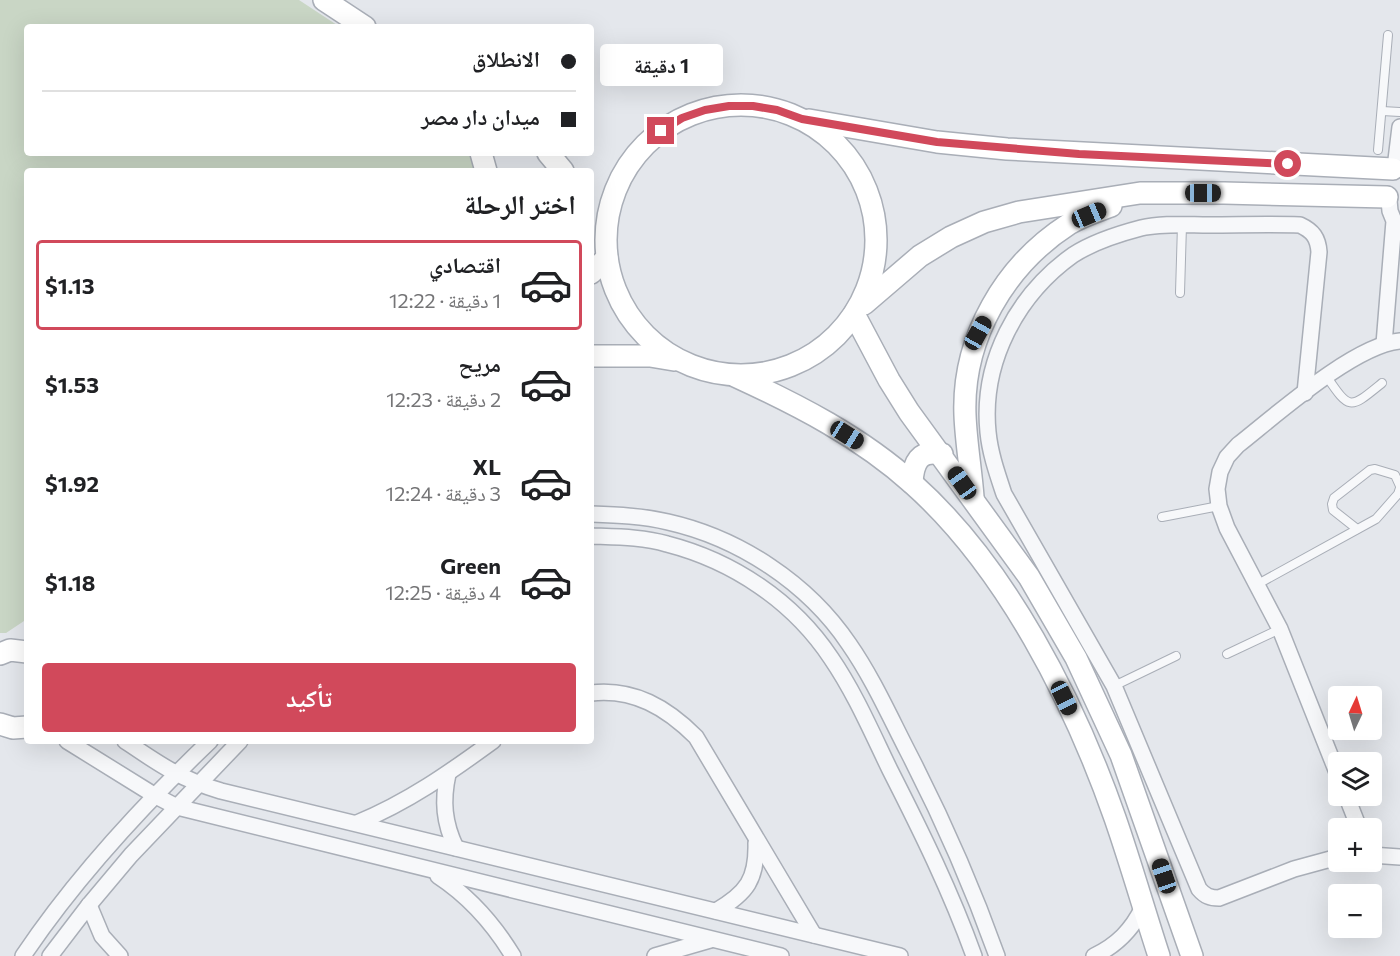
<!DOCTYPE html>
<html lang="ar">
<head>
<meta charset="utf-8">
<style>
	:root { --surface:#fff; --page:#f2f2f2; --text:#202124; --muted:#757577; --line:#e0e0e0; --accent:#d1495b }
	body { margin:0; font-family:Commissioner,"Noto Naskh Arabic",sans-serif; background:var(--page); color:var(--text); direction:rtl; height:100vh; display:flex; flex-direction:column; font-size:22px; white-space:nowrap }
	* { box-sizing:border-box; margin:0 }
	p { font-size:20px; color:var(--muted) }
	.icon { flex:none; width:33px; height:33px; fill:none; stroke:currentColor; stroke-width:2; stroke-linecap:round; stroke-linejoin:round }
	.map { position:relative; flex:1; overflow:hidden; direction:ltr }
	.side { position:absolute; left:24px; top:168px; width:570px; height:576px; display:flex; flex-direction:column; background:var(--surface); border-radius:6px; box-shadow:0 6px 24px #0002; direction:rtl }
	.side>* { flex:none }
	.guide { position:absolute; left:24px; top:24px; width:570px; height:132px; border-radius:6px; box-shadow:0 6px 24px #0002; direction:rtl; display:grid; align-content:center; height:132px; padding:0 18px; background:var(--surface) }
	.needle { width:39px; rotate:4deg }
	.tools { position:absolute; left:1328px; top:686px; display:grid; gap:12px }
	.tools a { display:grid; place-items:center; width:54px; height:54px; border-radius:6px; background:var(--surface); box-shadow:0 6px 24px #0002; font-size:30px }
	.end { position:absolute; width:27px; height:27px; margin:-14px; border:8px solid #d1495b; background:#fff; box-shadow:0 0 0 3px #fff }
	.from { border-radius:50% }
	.bubble { position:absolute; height:42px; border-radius:6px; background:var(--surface); box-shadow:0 6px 24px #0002; font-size:20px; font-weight:700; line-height:42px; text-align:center; direction:rtl }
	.car { position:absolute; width:18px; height:36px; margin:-18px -9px; border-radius:8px; box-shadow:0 0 4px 2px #0007; background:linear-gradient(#222 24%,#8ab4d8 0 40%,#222 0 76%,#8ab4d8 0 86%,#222 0) }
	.guide b { display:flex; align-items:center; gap:21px; height:57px; font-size:22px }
	.guide b+b { border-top:2px solid var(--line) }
	.guide i { width:15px; height:15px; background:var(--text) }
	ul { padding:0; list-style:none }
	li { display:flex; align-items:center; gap:18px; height:90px; margin:0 12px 9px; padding:0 6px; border:3px solid transparent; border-radius:6px }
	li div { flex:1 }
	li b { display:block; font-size:22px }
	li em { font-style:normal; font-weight:700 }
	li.current { border-color:var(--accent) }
	li>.icon { width:54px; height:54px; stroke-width:1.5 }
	h2 { padding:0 18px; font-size:27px; line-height:72px }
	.cta { display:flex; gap:12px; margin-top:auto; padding:12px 18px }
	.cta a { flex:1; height:69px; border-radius:6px; background:var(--accent); color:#fff; font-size:24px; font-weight:700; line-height:69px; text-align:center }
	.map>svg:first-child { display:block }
	.green { fill:#c9d6c5 }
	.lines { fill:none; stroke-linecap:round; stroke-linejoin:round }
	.lane-casing { stroke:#a9aeb7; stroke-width:10 }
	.street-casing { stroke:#a9aeb7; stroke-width:18 }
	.secondary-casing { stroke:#a9aeb7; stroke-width:24 }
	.lane { stroke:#f7f8fa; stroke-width:8 }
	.street { stroke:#f7f8fa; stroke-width:15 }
	.secondary { stroke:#fff; stroke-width:21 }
	.route { stroke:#d1495b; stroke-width:8 }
</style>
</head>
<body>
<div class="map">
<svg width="1400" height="956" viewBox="0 0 1400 956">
	<rect width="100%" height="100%" fill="#e4e7ec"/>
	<polygon class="green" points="0,0 299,0 340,27 27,27 27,153 471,153 474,171 27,171 27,619 6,633 0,633"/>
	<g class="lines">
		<defs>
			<g id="lane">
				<polyline points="1382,111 1400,112"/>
				<polyline points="1378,150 1388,35"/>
				<polyline points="1180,293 1182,225"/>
				<path d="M1327,377C1350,411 1350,409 1382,383"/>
				<polyline points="1162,517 1219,506"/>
				<polyline points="1357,529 1333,510 1332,504 1334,498 1370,470 1375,469 1395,475 1400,486"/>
				<polyline points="1258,584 1376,519 1398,494 1400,488"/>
				<polyline points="1227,654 1280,629"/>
				<polyline points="1114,686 1176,656"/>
			</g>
			<g id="street">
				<polyline points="1395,168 1400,127"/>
				<polyline points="1384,344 1394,221 1390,211 1389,200"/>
				<path d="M1305,393L1319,252C1318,238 1313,231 1300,225C1270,224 1239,225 1209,225C1187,225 1162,223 1141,228C1118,234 1093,242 1073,255C1017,295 981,362 988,432C990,453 997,473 1004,494L1114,686L1199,889C1205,896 1210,898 1219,898L1294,869L1338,857"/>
				<path d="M591,514C617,515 643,516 668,522C739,538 808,583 849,644C872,677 889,715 908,752C942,818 972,886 997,956"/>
				<path d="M591,536C617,537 643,537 667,544C733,561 793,601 831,658C855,693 872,733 890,770C921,831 951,892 974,956"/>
				<path d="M591,693C634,688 667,708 696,737L814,935"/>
				<polyline points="67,741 154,795 177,807 781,956"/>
				<path d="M125,741C159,764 180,779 221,791L900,956"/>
				<path d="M448,774C442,801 444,823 456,848"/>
				<path d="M1338,775L1280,629L1227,528L1219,506L1217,489L1220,472L1227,457L1238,445C1275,416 1354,345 1400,341"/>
				<polyline points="1346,795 1359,828"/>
				<path d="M357,823C408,802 449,773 493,741"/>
				<polyline points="1371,855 1400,857"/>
				<path d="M438,876C470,897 493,923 513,956"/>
				<polyline points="89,905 102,936 120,956"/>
				<path d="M716,911C747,893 757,879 756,843"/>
				<path d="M23,956C76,877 141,807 210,741"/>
				<polyline points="50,956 89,905 131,855 240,741"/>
				<polyline points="655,956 710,940"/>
				<path d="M1094,956C1117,945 1132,930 1143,907"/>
			</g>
			<g id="secondary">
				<polyline points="324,0 365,27"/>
				<circle cx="741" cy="240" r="135"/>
				<polyline points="809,120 937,142 1007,149 1393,169"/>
				<polyline points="481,153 486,171"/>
				<polyline points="548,153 563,171"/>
				<polyline points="591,273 607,258"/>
				<polyline points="864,304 920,256 951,237 984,222 1019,212 1140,193 1224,193 1387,197"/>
				<polyline points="854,314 889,380 909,412 1029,577 1076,658 1121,755 1192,956"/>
				<polyline points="591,356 650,356 674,360"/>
				<path d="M735,376C798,405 861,437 913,484C1006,567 1074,701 1115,818C1131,864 1144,910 1159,956"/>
				<path d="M912,483C913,463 919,449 942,454"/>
				<path d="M973,497C971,470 966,442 965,415C962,338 1005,265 1069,224C1082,216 1098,211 1111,206"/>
				<polyline points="0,654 10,650 27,652"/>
				<polyline points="0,724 13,728 27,727"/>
			</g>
		</defs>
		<use href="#lane" class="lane-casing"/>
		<use href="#street" class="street-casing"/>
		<use href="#secondary" class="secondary-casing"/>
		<use href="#lane" class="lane"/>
		<use href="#street" class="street"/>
		<use href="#secondary" class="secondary"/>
	</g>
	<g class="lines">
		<polyline class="route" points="661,131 682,118 705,110 729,106 753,106 777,110 802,119 937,142 1079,154 1288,164"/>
	</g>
</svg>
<div class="tools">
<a><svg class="needle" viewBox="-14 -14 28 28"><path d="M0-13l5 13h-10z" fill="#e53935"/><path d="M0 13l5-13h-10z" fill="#757577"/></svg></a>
<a><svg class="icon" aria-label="layers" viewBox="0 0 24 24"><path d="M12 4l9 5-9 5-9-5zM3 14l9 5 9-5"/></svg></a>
<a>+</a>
<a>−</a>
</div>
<i class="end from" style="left:1288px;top:164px"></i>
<i class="end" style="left:661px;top:131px"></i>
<div class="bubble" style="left:600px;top:44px;width:123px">1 دقيقة</div>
<i class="car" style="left:1203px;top:193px;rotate:90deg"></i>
<i class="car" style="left:1089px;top:215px;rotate:67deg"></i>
<i class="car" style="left:978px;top:333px;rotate:29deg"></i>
<i class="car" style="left:847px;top:435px;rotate:122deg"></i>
<i class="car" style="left:962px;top:483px;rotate:325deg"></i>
<i class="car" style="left:1064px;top:698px;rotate:154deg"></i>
<i class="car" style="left:1164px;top:876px;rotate:341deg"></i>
<div class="guide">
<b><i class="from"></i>الانطلاق</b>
<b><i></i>ميدان دار مصر</b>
</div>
<section class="side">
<h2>اختر الرحلة</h2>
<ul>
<li class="current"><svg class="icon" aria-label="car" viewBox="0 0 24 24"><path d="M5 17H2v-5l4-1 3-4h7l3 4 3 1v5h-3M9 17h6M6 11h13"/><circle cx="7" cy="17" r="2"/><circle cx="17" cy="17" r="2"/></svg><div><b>اقتصادي</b><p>1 دقيقة · 12:22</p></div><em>$1.13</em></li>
<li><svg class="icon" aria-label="car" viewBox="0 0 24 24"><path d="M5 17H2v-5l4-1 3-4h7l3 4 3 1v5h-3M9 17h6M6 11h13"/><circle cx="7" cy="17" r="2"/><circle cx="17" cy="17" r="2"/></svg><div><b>مريح</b><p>2 دقيقة · 12:23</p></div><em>$1.53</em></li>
<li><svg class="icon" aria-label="car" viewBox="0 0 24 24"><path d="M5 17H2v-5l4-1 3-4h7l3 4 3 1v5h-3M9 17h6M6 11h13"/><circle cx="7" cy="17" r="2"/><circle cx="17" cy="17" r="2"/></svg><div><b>XL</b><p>3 دقيقة · 12:24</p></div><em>$1.92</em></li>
<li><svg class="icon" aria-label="car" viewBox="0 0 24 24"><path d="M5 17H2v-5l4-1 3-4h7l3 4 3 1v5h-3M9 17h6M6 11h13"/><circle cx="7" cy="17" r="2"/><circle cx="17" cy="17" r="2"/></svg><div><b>Green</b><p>4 دقيقة · 12:25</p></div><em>$1.18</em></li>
</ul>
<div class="cta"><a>تأكيد</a></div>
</section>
</div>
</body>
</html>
